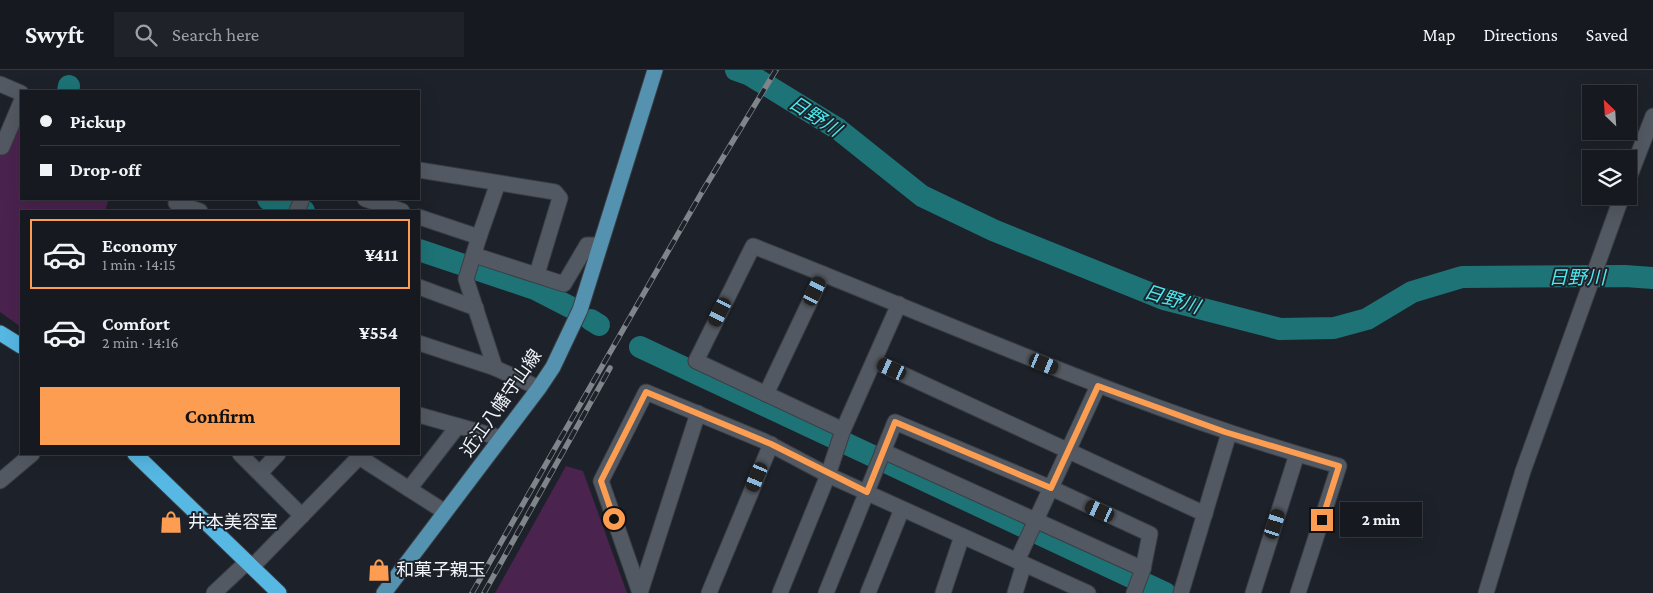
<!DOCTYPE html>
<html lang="en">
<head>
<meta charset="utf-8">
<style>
	:root { --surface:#16191f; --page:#1f2228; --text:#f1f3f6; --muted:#9ea0a4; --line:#35383d; --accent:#fc9d52 }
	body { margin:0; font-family:"Crimson Pro","Noto Sans JP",serif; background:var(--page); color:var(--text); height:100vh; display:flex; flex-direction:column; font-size:19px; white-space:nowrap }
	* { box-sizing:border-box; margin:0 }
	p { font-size:16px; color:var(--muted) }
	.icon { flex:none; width:28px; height:28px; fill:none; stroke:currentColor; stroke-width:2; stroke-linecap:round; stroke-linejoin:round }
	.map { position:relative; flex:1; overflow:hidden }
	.panel { position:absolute; left:20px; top:140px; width:400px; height:245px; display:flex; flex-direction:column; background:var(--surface); border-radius:0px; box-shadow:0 5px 20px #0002,0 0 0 1px var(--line) }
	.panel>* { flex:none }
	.guide { position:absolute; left:20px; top:20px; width:400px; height:110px; border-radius:0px; box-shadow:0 5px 20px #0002,0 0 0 1px var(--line); display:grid; align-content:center; height:110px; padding:0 20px; background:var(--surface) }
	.needle { width:32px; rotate:335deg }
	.controls { position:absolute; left:1582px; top:15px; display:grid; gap:10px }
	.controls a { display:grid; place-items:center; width:55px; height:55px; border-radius:0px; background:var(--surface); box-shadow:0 5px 20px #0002,0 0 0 1px var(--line); font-size:25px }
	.end { position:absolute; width:22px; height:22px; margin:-11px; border:6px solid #fc9d52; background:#111; box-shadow:0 0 0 2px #111 }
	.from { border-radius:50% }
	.bubble { position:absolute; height:35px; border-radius:0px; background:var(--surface); box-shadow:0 5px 20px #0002,0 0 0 1px var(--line); font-size:16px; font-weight:700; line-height:35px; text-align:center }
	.car { position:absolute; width:15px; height:30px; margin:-15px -8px; border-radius:6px; box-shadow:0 0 4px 1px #0007; background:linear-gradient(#222 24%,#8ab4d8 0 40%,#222 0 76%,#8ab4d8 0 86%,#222 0) }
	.guide b { display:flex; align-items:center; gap:18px; height:48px; font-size:19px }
	.guide b+b { border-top:1px solid var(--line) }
	.guide i { width:12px; height:12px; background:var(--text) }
	ul { padding:9px 0 0; list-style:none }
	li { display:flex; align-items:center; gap:15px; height:70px; margin:0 10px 8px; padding:0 10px; border:2px solid transparent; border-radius:0px }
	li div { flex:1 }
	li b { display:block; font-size:19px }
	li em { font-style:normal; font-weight:700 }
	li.active { border-color:var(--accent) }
	li>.icon { width:45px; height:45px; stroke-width:1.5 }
	.cta { display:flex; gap:10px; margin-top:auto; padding:10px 20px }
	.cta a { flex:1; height:58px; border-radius:0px; background:var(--accent); color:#111; font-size:20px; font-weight:700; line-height:58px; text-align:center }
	header { display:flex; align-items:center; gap:30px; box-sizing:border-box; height:70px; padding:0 25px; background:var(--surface); border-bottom:1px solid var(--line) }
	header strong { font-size:24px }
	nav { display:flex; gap:28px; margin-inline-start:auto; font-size:18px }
	.search { width:350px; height:45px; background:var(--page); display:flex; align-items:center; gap:12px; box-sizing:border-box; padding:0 18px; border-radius:0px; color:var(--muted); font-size:19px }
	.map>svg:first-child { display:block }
	.green { fill:#4a234e }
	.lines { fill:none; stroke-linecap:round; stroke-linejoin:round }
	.river { stroke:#1d7376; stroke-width:22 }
	.minor-casing { stroke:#3a3e44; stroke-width:17 }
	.major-casing { stroke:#3a3e44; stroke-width:17 }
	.highway-casing { stroke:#3a3e44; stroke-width:17 }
	.minor { stroke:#535962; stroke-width:15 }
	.major { stroke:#5592b0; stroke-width:15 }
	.highway { stroke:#57b8e4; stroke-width:15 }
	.rail-casing { stroke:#80848b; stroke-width:5.5 }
	.rail { stroke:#1d2129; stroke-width:4; stroke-dasharray:11; stroke-linecap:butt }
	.route { stroke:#fc9d52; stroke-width:6 }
	.labels { text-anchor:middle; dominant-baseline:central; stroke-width:4; stroke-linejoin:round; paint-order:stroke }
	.street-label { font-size:18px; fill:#f1f5fa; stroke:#1d2129 }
	.poi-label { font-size:18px; fill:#f1f5fa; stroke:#1d2129; text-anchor:start }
	.water-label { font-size:19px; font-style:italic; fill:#4ce9ef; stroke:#1d2129 }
</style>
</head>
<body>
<header>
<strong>Swyft</strong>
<div class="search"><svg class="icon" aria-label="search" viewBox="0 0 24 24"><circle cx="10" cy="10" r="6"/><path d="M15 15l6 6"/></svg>Search here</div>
<nav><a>Map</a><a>Directions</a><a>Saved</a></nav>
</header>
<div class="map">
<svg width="1653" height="523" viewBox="0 0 1653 523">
	<rect width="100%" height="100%" fill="#1d2129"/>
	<g class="green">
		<polygon points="20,42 21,129 109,129 105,141 21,141 21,257 0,242 0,85"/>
		<polygon points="566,396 583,401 627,523 495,523"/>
	</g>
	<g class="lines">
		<g class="river">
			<polyline points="736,0 750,5 838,59 922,126 993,160 1164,229 1280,259 1334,258 1367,249 1412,222 1462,207 1625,206 1653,208"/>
			<polyline points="68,21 69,16"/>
			<polyline points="268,129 304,141"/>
			<polyline points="419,180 535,219 570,237"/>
			<polyline points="591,250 599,255"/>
			<polyline points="640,277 1165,523"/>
		</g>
		<defs>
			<g id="minor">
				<polyline points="0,14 21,23"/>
				<polyline points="0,76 2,77 21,32"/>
				<polyline points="419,100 555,122 560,128 537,204"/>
				<polyline points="1629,108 1653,46"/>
				<polyline points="365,129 402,141"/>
				<polyline points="176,133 200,141"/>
				<polyline points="297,141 302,129"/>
				<polyline points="419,147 479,167 466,209 495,298"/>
				<polyline points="479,167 498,113"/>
				<polyline points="474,185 564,214 587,175 599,175"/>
				<polyline points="419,217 476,238"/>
				<polyline points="419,273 495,298 539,318"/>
				<polyline points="874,291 1205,444"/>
				<polyline points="766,324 823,204"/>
				<polyline points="419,345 501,368"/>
				<path d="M843,360L696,291L753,176C947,252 1138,340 1339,396L1298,523"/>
				<polyline points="883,381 1143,499"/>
				<polyline points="240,384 302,446"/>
				<polyline points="359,387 445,442"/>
				<polyline points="260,403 278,384"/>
				<polyline points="0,411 32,384"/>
				<polyline points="409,419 458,356"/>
				<polyline points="1017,491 1098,316"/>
				<polyline points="252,497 362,384"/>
				<polyline points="214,523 247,492"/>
				<polyline points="640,523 601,411 646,322 764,371 828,405 1088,523"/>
				<polyline points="640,523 698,343"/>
				<polyline points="709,523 771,374"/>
				<polyline points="780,523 828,405 843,360 899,234"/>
				<polyline points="826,523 895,352 1051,418 1150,464 1143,499 1134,523"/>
				<polyline points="868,523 902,439"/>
				<polyline points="943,523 962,466"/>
				<polyline points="1015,523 1024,494"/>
				<polyline points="1181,523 1229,363"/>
				<polyline points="1253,523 1297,384"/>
				<polyline points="1486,523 1523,401 1622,126"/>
			</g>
			<polyline id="major" points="384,523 539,318 553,297 580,240 655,0"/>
			<g id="highway">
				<polyline points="0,263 21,276"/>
				<polyline points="135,384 279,523"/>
			</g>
		</defs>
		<use href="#minor" class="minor-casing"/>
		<use href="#major" class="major-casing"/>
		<use href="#highway" class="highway-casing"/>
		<use href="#minor" class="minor"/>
		<use href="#major" class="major"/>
		<use href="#highway" class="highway"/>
		<defs>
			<g id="rail">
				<polyline points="472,523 702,122 776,0"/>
				<polyline points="484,523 610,298"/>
			</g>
		</defs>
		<use href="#rail" class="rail-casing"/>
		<use href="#rail" class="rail"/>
	</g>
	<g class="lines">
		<polyline class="route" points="614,449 601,411 646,322 771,374 867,422 895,352 1051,418 1098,316 1225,362 1339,396 1322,450"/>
	</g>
	<defs>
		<symbol id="shop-bare" viewBox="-9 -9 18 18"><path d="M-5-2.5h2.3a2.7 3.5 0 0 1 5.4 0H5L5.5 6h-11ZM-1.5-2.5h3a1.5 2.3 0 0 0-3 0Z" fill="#fc9d52" stroke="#1d2129" stroke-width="2.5" paint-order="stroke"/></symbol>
	</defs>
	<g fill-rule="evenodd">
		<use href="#shop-bare" x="155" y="436" width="32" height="32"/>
		<use href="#shop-bare" x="363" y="484" width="32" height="32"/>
	</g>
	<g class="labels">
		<g class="street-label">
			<text transform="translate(501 333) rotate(-55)">近江八幡守山線</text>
		</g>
		<g class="poi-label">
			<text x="188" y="452">井本美容室</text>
			<text x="396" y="500">和菓子親玉</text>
		</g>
		<g class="water-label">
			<text transform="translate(815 46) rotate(33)">日野川</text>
			<text x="1577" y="207">日野川</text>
			<text transform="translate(1172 229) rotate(17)">日野川</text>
		</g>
	</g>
</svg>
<div class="controls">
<a><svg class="needle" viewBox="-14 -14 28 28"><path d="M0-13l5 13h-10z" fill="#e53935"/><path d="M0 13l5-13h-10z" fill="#9ea0a4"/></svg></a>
<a><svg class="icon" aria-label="layers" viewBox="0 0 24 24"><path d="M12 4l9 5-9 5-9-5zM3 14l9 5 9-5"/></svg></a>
</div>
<i class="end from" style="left:614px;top:449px"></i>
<i class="end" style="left:1322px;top:450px"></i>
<div class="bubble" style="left:1340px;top:432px;width:82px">2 min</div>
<i class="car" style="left:815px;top:221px;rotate:26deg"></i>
<i class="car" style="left:720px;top:242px;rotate:207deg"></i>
<i class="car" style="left:1044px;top:294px;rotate:112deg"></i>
<i class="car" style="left:892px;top:299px;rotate:295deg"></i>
<i class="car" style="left:757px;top:407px;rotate:203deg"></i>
<i class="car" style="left:1100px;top:441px;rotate:295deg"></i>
<i class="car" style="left:1275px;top:454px;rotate:18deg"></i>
<div class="guide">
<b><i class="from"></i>Pickup</b>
<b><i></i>Drop-off</b>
</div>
<section class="panel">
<ul>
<li class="active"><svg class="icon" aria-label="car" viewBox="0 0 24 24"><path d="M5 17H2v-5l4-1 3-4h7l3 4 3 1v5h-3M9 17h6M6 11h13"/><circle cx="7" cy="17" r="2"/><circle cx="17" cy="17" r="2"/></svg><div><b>Economy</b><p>1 min · 14:15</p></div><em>¥411</em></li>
<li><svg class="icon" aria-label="car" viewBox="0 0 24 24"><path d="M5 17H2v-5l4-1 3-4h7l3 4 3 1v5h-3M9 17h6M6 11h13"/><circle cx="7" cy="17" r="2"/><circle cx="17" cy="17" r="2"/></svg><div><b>Comfort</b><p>2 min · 14:16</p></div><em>¥554</em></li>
</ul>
<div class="cta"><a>Confirm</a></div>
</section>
</div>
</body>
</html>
